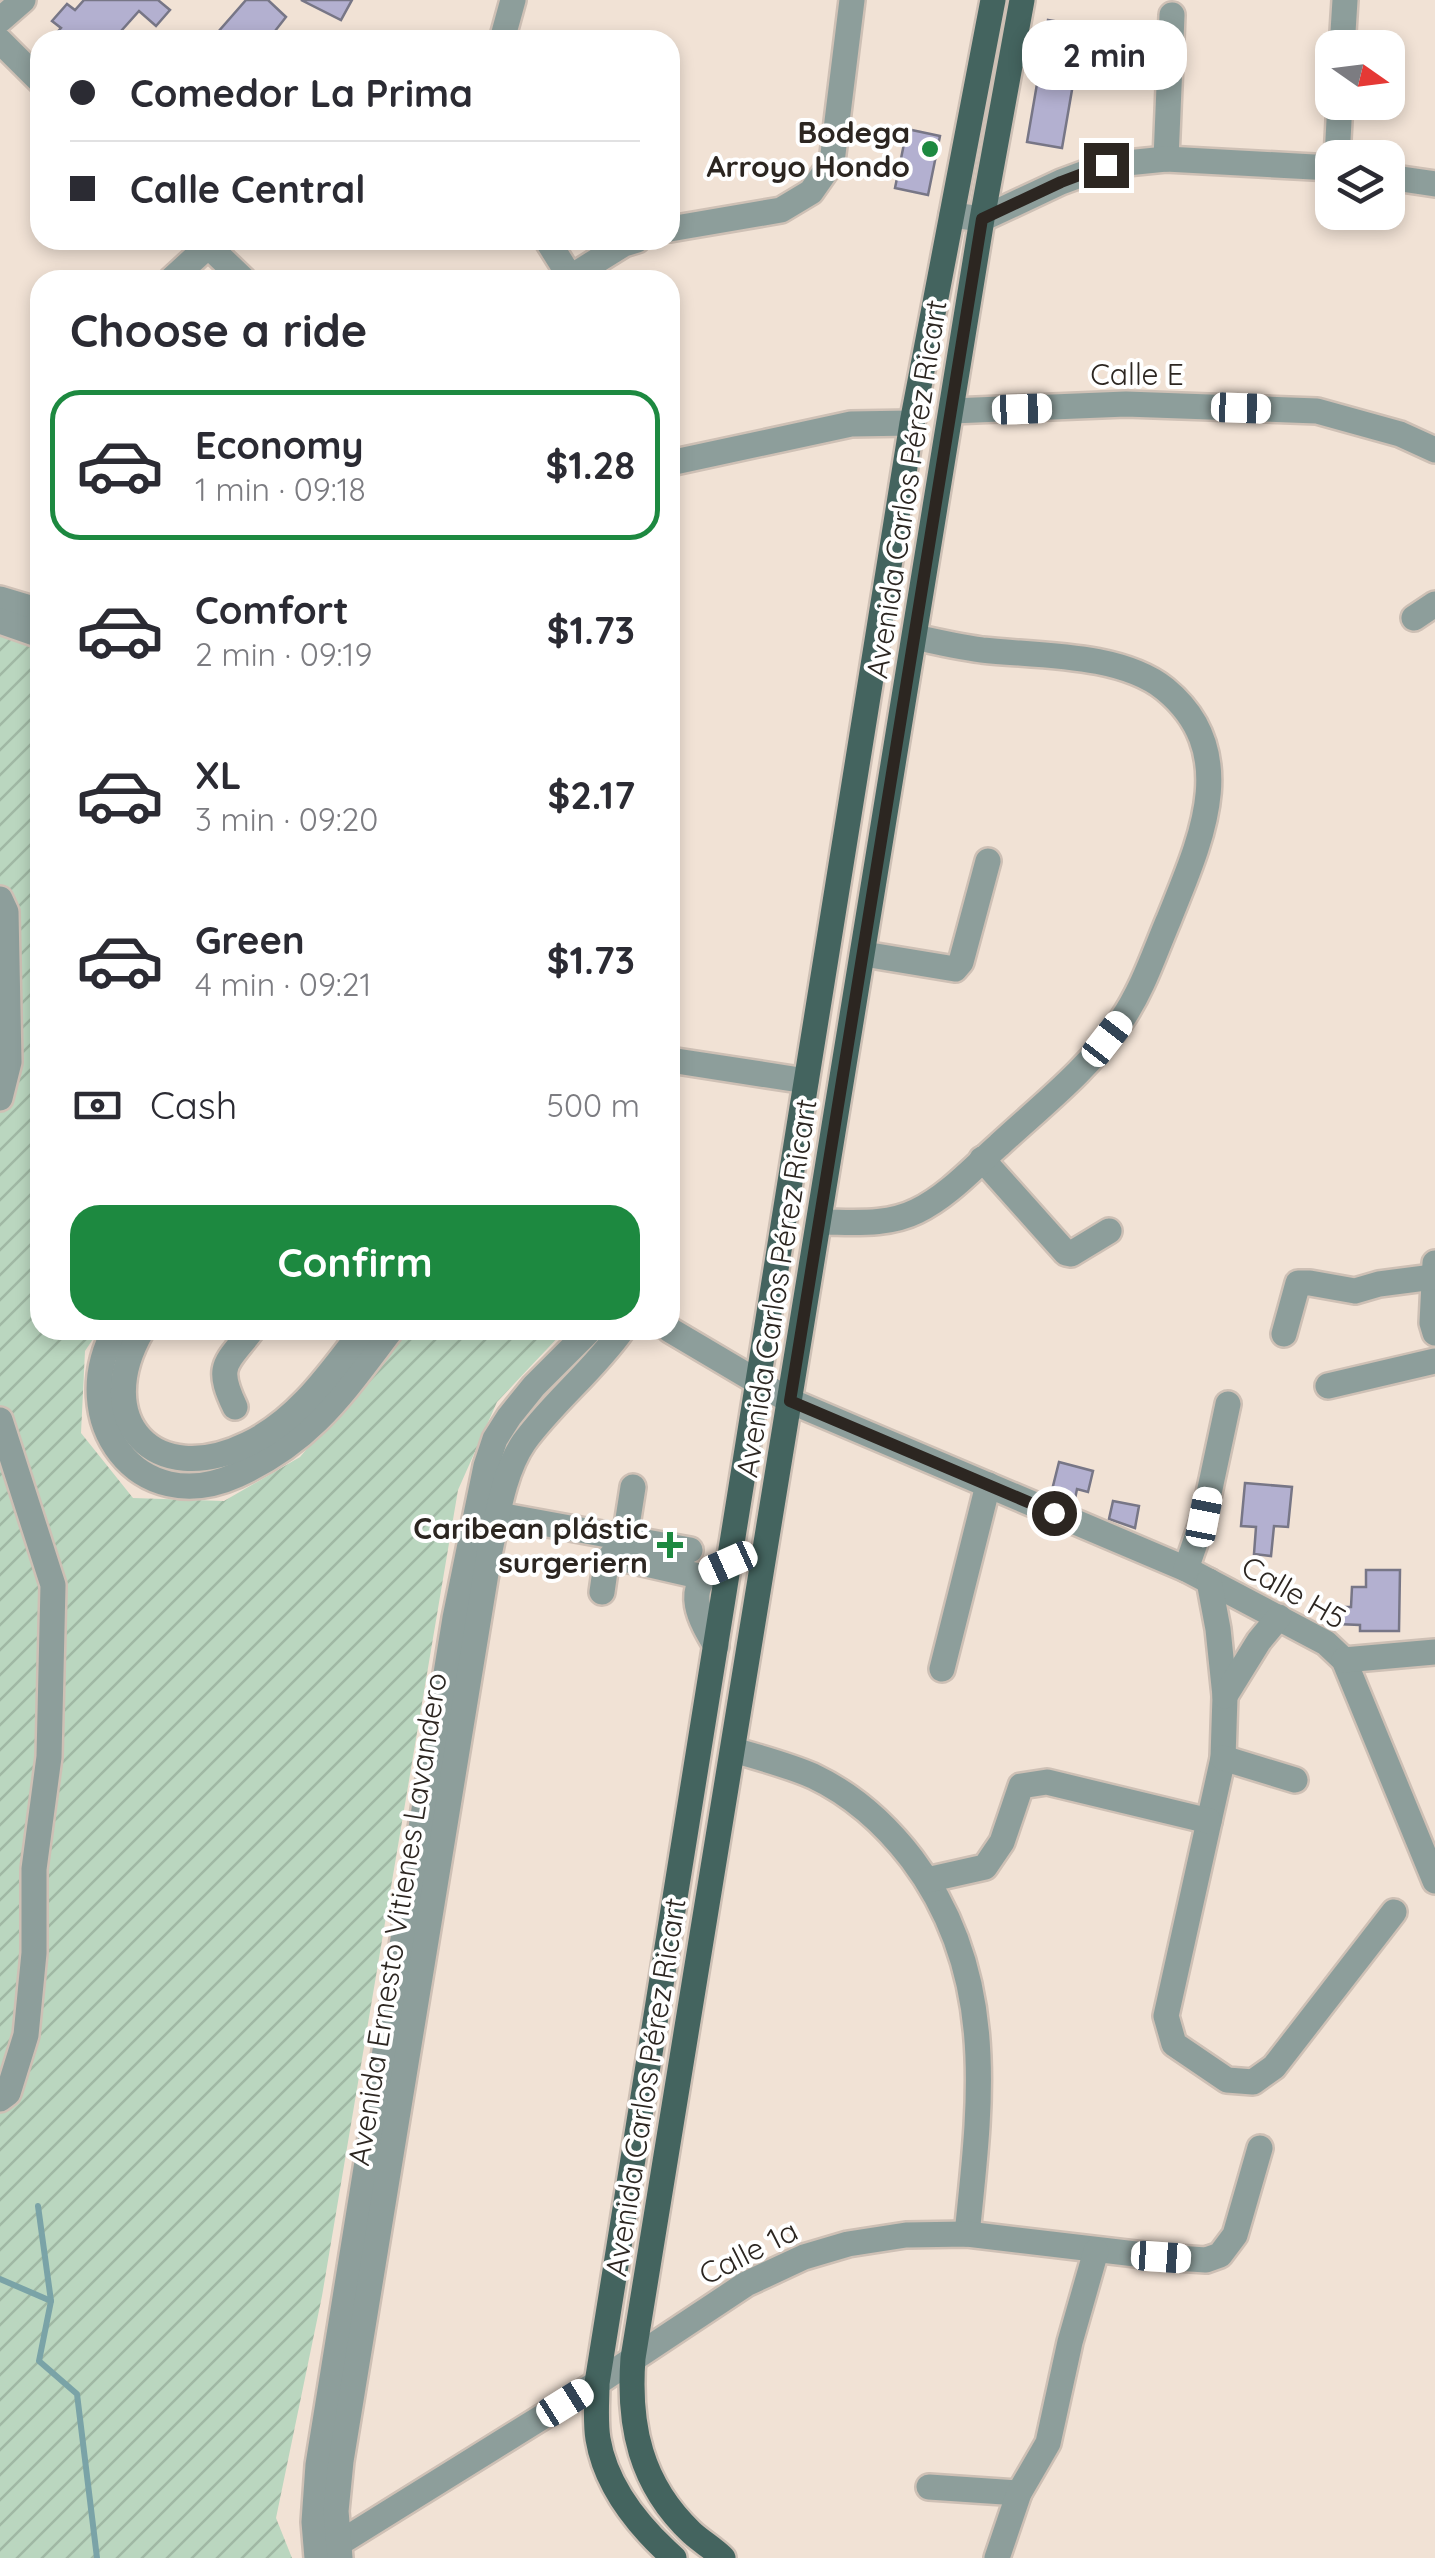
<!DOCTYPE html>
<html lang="en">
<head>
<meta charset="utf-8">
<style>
	:root { --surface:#fff; --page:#f7f7f7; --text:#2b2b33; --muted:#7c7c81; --line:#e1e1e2; --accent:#1d8940 }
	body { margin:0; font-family:Quicksand,sans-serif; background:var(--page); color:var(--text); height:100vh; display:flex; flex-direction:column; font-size:38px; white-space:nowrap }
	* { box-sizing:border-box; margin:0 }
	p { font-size:32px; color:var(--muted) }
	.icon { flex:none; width:55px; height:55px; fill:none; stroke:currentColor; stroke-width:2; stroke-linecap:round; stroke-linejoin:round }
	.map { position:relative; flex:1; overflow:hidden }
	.details { position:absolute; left:30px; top:270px; width:650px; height:1070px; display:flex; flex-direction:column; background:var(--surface); border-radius:30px; box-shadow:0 5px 15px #0003 }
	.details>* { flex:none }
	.hud { position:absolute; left:30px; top:30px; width:650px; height:220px; border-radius:30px; box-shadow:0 5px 15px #0003; display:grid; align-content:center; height:220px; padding:0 40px; background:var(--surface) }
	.needle { width:65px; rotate:104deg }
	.controls { position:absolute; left:1315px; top:30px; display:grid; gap:20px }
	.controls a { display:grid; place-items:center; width:90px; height:90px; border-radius:20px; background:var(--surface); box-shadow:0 5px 15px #0003; font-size:50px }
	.end { position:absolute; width:45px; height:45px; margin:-22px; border:12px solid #2c2621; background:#fff; box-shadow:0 0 0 5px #fff }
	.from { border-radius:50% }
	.bubble { position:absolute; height:70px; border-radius:30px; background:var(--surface); box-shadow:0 5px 15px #0003; font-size:32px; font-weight:700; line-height:70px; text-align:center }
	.car { position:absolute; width:30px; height:60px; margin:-30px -15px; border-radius:12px; box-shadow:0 0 8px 2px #0007; background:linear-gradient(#fff 24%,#345 0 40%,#fff 0 76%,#345 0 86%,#fff 0) }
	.hud b { display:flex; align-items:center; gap:35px; height:95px; font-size:38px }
	.hud b+b { border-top:2px solid var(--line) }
	.hud i { width:25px; height:25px; background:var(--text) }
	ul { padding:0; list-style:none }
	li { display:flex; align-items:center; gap:30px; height:150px; margin:0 20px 15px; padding:0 20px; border:5px solid transparent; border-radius:30px }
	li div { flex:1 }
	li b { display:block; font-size:38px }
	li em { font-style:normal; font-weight:700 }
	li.selected { border-color:var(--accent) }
	li>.icon { width:90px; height:90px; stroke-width:1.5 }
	h2 { padding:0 40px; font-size:45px; line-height:120px }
	.pay { display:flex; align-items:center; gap:25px; height:110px; padding:0 40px; font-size:38px }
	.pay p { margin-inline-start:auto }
	.primary-button { display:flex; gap:20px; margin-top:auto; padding:20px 40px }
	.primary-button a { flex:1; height:115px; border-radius:30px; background:var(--accent); color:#fff; font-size:40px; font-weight:700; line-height:115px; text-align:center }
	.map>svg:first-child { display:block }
	.garden { fill:url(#garden-furrows) }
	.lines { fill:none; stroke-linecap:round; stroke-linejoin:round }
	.stream { stroke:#7aa3a7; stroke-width:6 }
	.building { fill:#b3b0d0; stroke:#777686; stroke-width:2.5 }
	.minor-casing { stroke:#cec0b5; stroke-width:30 }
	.major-casing { stroke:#cec0b5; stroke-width:30 }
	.minor { stroke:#8d9e9b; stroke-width:25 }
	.major { stroke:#44645f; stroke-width:25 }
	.route { stroke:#2c2621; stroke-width:12 }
	.poi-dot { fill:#1d8940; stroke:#fff; stroke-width:4 }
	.labels { text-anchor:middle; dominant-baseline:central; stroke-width:8; stroke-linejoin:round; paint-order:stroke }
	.poi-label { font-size:30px; font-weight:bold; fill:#2c2621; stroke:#fff; text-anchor:end }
	.street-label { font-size:30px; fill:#2c2621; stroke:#fff }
</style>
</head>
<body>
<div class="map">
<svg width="1435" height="2558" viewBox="0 0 1435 2558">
	<defs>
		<pattern id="garden-furrows" width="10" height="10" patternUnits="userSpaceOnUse" patternTransform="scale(2.5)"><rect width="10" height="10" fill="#bad6bf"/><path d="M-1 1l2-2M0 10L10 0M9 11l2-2" fill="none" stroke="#a0b8a4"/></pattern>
	</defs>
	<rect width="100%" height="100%" fill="#f1e2d5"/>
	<polygon class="garden" points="0,633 40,648 40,1330 99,1330 85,1351 81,1433 133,1498 224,1501 300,1457 407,1330 565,1330 497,1402 458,1490 322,2296 276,2518 292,2558 0,2558"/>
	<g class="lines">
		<g class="stream">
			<polyline points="38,2206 51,2301"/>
			<polyline points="0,2279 51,2301 39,2361 77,2394 97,2558"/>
		</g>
	</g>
	<g class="building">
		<polygon points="84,0 158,0 170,10 156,26 139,11 113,40 50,40 61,28 52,21 67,4 75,10"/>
		<polygon points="246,0 268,0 286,17 268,40 211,40"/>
		<polygon points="301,0 352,0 341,20"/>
		<polygon points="1048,20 1083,26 1062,148 1027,142"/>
		<polygon points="907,129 940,136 928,195 895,188"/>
		<polygon points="1059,1462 1093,1471 1088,1492 1077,1489 1074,1504 1051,1494"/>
		<polygon points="1245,1483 1292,1487 1288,1527 1274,1526 1271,1556 1254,1554 1256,1527 1241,1526"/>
		<polygon points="1113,1501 1139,1506 1135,1528 1109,1519"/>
		<polygon points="1366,1570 1400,1570 1399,1631 1360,1631 1360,1625 1337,1624 1337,1607 1351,1607 1352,1587 1366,1587"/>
	</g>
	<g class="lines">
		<defs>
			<g id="minor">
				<polyline points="0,20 23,0"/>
				<polyline points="502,40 513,0"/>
				<polyline points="0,41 40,81"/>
				<polyline points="1342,48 1345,0"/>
				<polyline points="1337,158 1340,102"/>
				<polyline points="1166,159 1172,15"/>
				<polyline points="1388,177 1435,184"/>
				<polyline points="952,215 982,219 1061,182 1107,165 1166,159 1332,168"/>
				<polyline points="670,229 781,210 811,192 832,162 852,0"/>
				<polyline points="202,240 244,280"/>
				<polyline points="547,240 572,280"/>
				<polyline points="571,277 624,244 637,240"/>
				<polyline points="171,280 208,246"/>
				<polyline points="952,411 1126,404 1317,411 1400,434 1435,450"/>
				<polyline points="670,463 851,424 912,423"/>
				<polyline points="0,599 40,611"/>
				<polyline points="1414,618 1435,604"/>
				<polyline points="0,621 40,635"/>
				<polyline points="0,899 6,912 9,1062 0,1098"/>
				<polyline points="864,954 955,969 961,962 988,861"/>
				<polyline points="670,1060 806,1081"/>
				<polyline points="982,1159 1066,1253 1071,1254 1109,1231"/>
				<path d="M820,1222C853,1222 887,1226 917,1211C948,1196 973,1168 999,1145C1041,1106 1089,1069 1121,1021C1143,989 1154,954 1169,919C1199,844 1243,753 1165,689C1120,653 1037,656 982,650C960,647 937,642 915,637"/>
				<polyline points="1435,1263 1432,1323 1435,1333"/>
				<path d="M115,1330C66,1419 137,1520 237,1475C312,1441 343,1393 391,1330"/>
				<path d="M142,1330C90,1420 154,1490 248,1444C298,1420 330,1373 363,1330"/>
				<polyline points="670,1330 790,1401 1186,1569 1326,1643 1344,1660 1435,1881"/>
				<polyline points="1284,1334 1298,1283 1310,1283 1355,1291 1379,1284 1433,1277"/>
				<polyline points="1328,1386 1435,1361"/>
				<path d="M235,1407C215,1365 226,1364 252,1330"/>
				<polyline points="0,1420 53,1585 49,1757 34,1869 34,1953 26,2035 8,2093 0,2099"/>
				<polyline points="498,1515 690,1550"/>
				<polyline points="625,1538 633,1487"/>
				<path d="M715,1569C682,1588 701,1621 716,1646"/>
				<polyline points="1186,1569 1204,1517 1228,1404"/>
				<polyline points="1209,1581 1218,1629 1225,1696 1223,1758 1166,2016 1174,2044 1227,2080 1253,2082 1274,2067 1394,1912"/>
				<polyline points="602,1592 606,1564 611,1556 703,1577"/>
				<polyline points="1344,1660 1435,1652"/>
				<polyline points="942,1669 988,1485"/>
				<polyline points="1225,1696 1259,1641 1279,1617"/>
				<path d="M734,1750C760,1758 788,1765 813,1776C853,1795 886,1825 912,1859C998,1973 981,2101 967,2234"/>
				<polyline points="1223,1758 1295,1780"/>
				<polyline points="927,1880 985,1867 1002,1842 1021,1786 1047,1782 1209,1821"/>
				<polyline points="929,2487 1019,2493"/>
				<polyline points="325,2552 597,2383 746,2284 804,2257 848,2244 906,2235 967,2234 1161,2257 1206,2260 1220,2255 1235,2235 1260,2148"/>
				<polyline points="317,2558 314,2522 318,2465 455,1618 486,1466 495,1439 509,1417 534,1386 590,1330"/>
				<path d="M340,2558L336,2511L341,2461L489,1555C497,1519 503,1472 524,1442C553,1402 593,1371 622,1330"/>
				<polyline points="997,2558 1019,2493 1048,2443 1070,2342 1096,2251"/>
			</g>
			<g id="major">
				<path d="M674,2558C638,2526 606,2487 598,2439C595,2421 597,2401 597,2383L912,423L993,0"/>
				<path d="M723,2558C714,2549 702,2542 692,2533C640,2484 628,2425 633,2358L982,219L1022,0"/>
			</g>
		</defs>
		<use href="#minor" class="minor-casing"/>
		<use href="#major" class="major-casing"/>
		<use href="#minor" class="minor"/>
		<use href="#major" class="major"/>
	</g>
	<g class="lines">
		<polyline class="route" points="1054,1513 790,1401 982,219 1061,182 1106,165"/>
	</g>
	<g class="poi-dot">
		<circle cx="930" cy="149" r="10"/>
		<path d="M665 1530h10v10h10v10h-10v10h-10v-10h-10v-10h10z"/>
	</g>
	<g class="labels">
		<g class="poi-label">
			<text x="910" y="132">Bodega<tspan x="910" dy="34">Arroyo Hondo</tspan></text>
			<text x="648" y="1528">Caribean plástic<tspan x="648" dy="34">surgeriern</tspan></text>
		</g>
		<g class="street-label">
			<text x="1137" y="374">Calle E</text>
			<text transform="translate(906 489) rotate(-81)">Avenida Carlos Pérez Ricart</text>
			<text transform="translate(776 1288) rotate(-81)">Avenida Carlos Pérez Ricart</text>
			<text transform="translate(1294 1592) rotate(30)">Calle H5</text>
			<text transform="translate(397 1919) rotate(-81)">Avenida Ernesto Vitienes Lavandero</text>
			<text transform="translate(645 2087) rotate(-81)">Avenida Carlos Pérez Ricart</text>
			<text transform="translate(748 2252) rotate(-27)">Calle 1a</text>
		</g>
	</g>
</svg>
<div class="controls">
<a><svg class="needle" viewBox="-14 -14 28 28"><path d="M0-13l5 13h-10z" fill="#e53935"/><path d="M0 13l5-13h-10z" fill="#7c7c81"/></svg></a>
<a><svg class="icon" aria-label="layers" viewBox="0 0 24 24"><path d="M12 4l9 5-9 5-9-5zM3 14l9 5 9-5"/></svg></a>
</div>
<i class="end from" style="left:1054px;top:1513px"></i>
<i class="end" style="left:1106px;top:165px"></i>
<div class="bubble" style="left:1022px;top:20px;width:165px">2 min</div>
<i class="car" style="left:1241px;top:408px;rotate:92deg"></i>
<i class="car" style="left:1022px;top:409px;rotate:88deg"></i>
<i class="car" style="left:1107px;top:1039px;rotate:38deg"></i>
<i class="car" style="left:1204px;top:1517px;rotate:11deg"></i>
<i class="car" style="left:728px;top:1563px;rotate:246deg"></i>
<i class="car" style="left:1161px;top:2257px;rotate:94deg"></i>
<i class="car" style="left:565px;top:2403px;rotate:58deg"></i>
<div class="hud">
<b><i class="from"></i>Comedor La Prima</b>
<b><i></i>Calle Central</b>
</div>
<section class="details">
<h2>Choose a ride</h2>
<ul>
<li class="selected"><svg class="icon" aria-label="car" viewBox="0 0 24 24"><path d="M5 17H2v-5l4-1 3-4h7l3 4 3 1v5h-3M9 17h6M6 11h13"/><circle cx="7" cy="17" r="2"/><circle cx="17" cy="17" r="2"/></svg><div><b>Economy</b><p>1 min · 09:18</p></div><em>$1.28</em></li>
<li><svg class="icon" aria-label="car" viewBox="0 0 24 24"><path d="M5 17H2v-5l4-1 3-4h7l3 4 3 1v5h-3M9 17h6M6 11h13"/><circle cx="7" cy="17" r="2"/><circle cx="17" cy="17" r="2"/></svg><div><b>Comfort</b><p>2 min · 09:19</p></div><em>$1.73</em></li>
<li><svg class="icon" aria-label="car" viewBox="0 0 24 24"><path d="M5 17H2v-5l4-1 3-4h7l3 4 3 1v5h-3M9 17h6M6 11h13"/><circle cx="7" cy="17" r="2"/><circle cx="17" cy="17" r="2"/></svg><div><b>XL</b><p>3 min · 09:20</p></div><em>$2.17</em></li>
<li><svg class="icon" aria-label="car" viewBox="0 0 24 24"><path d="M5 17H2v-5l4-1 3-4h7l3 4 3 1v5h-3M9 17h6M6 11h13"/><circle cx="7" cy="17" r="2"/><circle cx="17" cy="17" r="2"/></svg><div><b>Green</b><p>4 min · 09:21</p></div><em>$1.73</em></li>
</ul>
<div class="pay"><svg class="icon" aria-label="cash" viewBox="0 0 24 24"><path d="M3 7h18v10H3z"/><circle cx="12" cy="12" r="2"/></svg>Cash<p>500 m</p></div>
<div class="primary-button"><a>Confirm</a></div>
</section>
</div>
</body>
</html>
